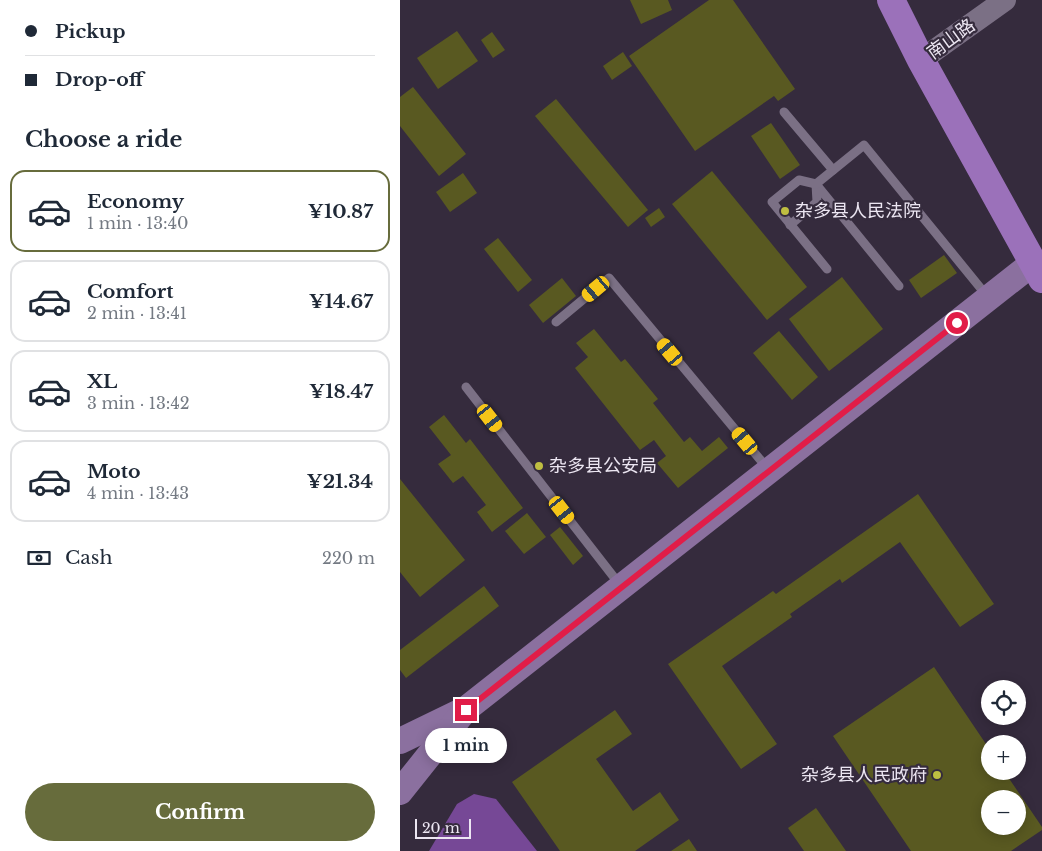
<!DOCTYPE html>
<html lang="en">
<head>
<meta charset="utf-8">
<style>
	:root { --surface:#fff; --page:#f6f6f7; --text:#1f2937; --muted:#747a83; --line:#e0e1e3; --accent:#676c3c }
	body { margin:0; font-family:"Libre Baskerville","Noto Sans SC",serif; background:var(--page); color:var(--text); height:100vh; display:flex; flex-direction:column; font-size:19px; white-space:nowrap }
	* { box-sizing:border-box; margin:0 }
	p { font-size:16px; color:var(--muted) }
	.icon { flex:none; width:28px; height:28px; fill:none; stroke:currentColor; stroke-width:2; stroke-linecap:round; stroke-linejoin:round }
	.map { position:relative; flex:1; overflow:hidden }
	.side { display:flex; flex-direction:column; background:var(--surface); width:400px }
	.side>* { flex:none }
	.guide { display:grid; align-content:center; height:110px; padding:0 25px; background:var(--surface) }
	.controls { position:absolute; left:581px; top:680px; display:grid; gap:10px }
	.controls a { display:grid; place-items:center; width:45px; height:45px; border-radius:50%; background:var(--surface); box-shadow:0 2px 12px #0003; font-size:25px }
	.scale { position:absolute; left:15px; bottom:12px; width:56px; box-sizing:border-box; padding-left:5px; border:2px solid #ece6f2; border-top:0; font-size:14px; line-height:18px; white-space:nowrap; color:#ece6f2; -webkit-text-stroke:4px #352b3d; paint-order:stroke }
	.end { position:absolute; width:22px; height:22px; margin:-11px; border:6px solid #e11d48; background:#fff; box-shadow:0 0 0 2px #fff }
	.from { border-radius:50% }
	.bubble { position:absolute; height:35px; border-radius:18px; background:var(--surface); box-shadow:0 2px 12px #0003; font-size:16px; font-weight:800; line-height:35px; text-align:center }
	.car { position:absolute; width:15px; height:30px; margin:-15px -8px; border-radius:6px; box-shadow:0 0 4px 1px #0007; background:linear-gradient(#f5c518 24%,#345 0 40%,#f5c518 0 76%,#345 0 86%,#f5c518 0) }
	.guide b { display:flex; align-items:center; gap:18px; height:48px; font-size:19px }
	.guide b+b { border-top:1px solid var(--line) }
	.guide i { width:12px; height:12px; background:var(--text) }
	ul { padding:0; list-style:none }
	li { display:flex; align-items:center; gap:15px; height:82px; margin:0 10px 8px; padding:0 15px; border:2px solid var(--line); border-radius:15px }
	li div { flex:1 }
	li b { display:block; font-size:19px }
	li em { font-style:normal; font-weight:800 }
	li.active { border-color:var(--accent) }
	li>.icon { width:45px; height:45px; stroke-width:1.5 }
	h2 { padding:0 25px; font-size:22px; line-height:60px }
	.pay { display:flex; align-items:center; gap:12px; height:55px; padding:0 25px; font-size:19px }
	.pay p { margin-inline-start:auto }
	.cta { display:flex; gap:10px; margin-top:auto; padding:10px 25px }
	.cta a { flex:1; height:58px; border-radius:30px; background:var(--accent); color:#fff; font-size:20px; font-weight:800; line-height:58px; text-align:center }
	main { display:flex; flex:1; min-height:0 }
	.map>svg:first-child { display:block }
	.water { fill:#764896 }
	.building { fill:#595921; fill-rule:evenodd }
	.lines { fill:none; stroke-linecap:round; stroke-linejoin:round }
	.service { stroke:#7b7085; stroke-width:9 }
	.tertiary { stroke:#7b7085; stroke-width:22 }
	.secondary { stroke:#8b709f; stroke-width:26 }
	.primary { stroke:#9b71ba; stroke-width:28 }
	.route { stroke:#e11d48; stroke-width:6 }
	.poi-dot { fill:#bfbe41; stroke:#352b3d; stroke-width:2 }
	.labels { text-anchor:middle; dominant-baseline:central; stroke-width:4.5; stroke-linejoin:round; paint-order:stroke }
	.street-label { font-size:18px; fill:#ece6f2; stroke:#352b3d }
	.poi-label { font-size:18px; fill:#ece6f2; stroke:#352b3d; text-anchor:start }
</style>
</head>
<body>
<main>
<section class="side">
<div class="guide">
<b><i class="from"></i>Pickup</b>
<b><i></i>Drop-off</b>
</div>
<h2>Choose a ride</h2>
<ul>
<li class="active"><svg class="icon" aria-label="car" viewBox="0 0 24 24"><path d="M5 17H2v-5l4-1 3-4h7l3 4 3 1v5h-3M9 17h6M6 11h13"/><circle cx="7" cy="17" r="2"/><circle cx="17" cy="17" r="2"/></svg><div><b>Economy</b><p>1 min · 13:40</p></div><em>¥10.87</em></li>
<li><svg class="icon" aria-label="car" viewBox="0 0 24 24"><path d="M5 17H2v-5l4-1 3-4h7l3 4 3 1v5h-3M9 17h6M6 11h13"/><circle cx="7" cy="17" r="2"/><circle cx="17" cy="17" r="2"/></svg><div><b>Comfort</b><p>2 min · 13:41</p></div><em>¥14.67</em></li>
<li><svg class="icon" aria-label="car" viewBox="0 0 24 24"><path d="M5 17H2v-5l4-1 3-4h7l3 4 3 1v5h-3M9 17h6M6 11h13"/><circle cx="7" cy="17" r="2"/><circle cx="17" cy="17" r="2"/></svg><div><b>XL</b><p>3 min · 13:42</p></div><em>¥18.47</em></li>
<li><svg class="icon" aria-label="car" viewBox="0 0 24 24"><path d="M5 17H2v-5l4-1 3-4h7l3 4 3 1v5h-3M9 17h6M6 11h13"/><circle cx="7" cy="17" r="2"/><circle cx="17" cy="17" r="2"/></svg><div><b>Moto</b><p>4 min · 13:43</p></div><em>¥21.34</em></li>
</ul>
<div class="pay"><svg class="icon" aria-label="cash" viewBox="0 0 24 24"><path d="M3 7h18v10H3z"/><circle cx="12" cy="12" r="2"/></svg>Cash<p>220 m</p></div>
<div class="cta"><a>Confirm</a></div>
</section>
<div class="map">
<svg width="642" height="851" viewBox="0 0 642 851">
	<rect width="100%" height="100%" fill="#352b3d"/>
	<polygon class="water" points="74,794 96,799 137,851 29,851 57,804"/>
	<g class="building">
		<polygon points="230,0 268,0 272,10 241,24"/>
		<polygon points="309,0 333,0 395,89 378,101 374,96 295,151 229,56"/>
		<polygon points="57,31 78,61 38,89 17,58"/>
		<polygon points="92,32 105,50 93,58 81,40"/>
		<polygon points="223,52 232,66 212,80 203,66"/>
		<polygon points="13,87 66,154 39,176 0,126 0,97"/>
		<polygon points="156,99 248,210 228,227 135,116"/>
		<polygon points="371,123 400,165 380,179 351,136"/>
		<polygon points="312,171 407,287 367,320 272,204"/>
		<polygon points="63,173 77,193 50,212 36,192"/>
		<polygon points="259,208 265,217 251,227 245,218"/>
		<polygon points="98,238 132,280 118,292 84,249"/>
		<polygon points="544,255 557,273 521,298 509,280"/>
		<polygon points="442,277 483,329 429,371 389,319"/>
		<polygon points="162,278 176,296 143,323 129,305"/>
		<polygon points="194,329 221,362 225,359 258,399 253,403 284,442 290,437 302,451 319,437 328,448 278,488 257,463 266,456 254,440 240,450 175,368 188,357 176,343"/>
		<polygon points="379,331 418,377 392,400 353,353"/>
		<polygon points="44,415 66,443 70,439 123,508 92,532 77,512 86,505 63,476 53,483 38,464 51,455 29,427"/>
		<polygon points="0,479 65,560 20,597 0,572"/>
		<polygon points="518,494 594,604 560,627 500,542 442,583 440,579 390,614 392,617 322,666 377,744 341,769 268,664 373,591 376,594"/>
		<polygon points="127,513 146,537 124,554 105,531"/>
		<polygon points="160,527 183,556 173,565 150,535"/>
		<polygon points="84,586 99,606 6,678 0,670 0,650"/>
		<path d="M534,667L590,750V771H604L642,827V830L611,851H511L433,736ZM590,799H618V826H590Z"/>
		<polygon points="215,710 232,734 196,759 233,811 260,792 279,820 235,851 160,851 112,782"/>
		<polygon points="416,808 446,851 404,851 388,828"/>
		<polygon points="289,839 297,851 271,851"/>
	</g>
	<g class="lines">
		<g class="service">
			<polyline points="384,112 433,170"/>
			<polyline points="390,225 417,202 416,184 499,286"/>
			<polyline points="427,269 372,202 399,180 416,184 464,145 587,296"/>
			<polyline points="156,322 209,278 368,469"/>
			<polyline points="66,387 220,585"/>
		</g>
		<polyline class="tertiary" points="521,60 605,0"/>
		<g class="secondary">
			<polyline points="0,741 66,709 633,263"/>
			<polyline points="0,792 62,714"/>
		</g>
		<polyline class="primary" points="491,0 521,60 642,279"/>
	</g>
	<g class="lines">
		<polyline class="route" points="66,710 557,323"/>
	</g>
	<g class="poi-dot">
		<circle cx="385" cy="211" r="5"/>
		<circle cx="139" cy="466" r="5"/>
		<circle cx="537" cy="775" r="5"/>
	</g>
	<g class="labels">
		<g class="street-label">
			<text transform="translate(551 39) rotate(-36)">南山路</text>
		</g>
		<g class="poi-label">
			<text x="395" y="211">杂多县人民法院</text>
			<text x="149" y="466">杂多县公安局</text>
			<text x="527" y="775" text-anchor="end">杂多县人民政府</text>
		</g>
	</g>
</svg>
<div class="controls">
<a><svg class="icon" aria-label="locate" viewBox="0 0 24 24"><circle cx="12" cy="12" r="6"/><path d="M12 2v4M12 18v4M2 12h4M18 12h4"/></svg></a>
<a>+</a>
<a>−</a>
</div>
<div class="scale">20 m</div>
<i class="end from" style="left:557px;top:323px"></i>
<i class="end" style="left:66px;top:710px"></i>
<div class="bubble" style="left:25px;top:728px;width:82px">1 min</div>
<i class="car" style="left:196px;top:289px;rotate:230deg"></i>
<i class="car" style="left:270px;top:352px;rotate:320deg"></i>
<i class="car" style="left:90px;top:418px;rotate:142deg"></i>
<i class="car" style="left:345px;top:441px;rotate:320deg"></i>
<i class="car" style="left:162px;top:510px;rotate:142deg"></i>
</div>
</main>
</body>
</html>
